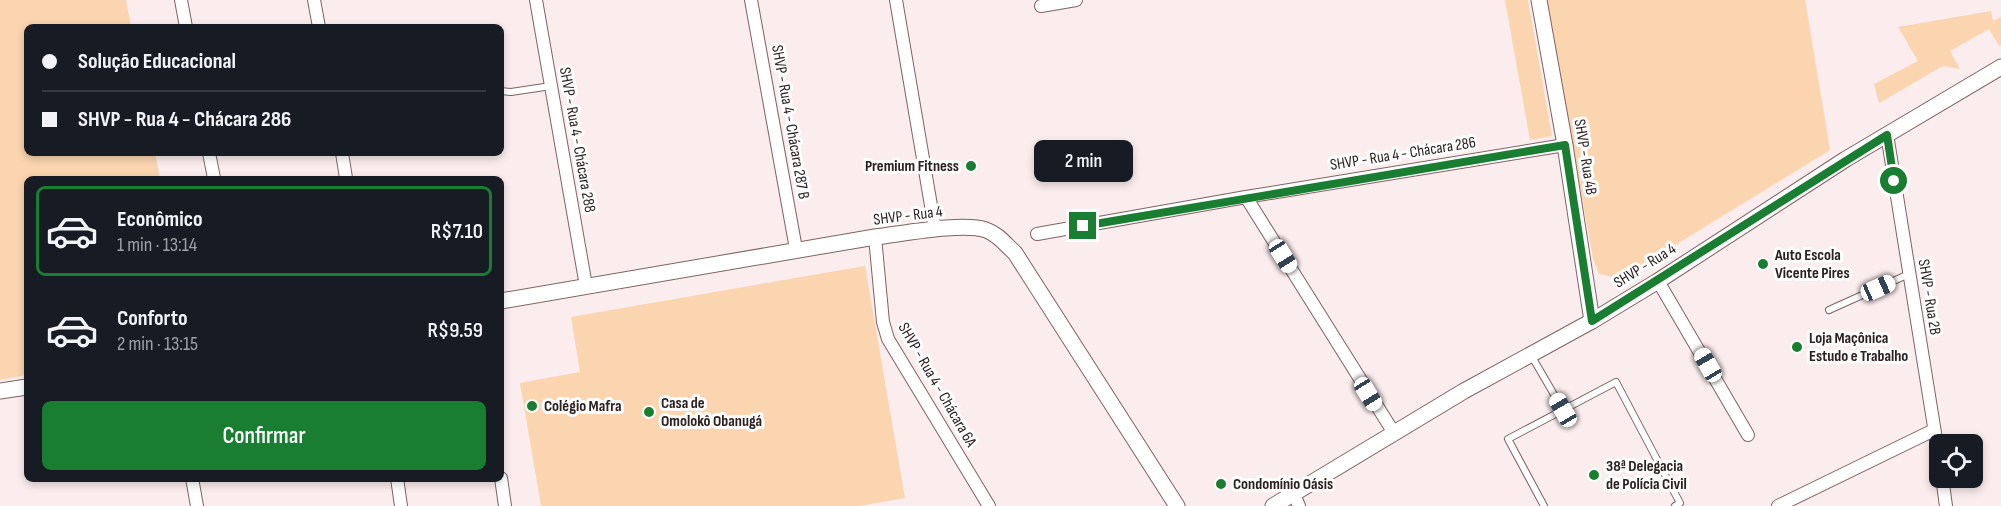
<!DOCTYPE html>
<html lang="pt">
<head>
<meta charset="utf-8">
<style>
	:root { --surface:#171b24; --page:#242831; --text:#f1f3f6; --muted:#9ea1a6; --line:#363941; --accent:#197e31 }
	body { margin:0; font-family:"Sofia Sans Condensed",sans-serif; background:var(--page); color:var(--text); height:100vh; display:flex; flex-direction:column; font-size:22px; white-space:nowrap }
	* { box-sizing:border-box; margin:0 }
	p { font-size:20px; color:var(--muted) }
	.icon { flex:none; width:33px; height:33px; fill:none; stroke:currentColor; stroke-width:2; stroke-linecap:round; stroke-linejoin:round }
	.map { position:relative; flex:1; overflow:hidden }
	.side { position:absolute; left:24px; top:176px; width:480px; height:306px; display:flex; flex-direction:column; background:var(--surface); border-radius:9px; box-shadow:0 3px 9px #0003 }
	.side>* { flex:none }
	.top-card { position:absolute; left:24px; top:24px; width:480px; height:132px; border-radius:9px; box-shadow:0 3px 9px #0003; display:grid; align-content:center; height:132px; padding:0 18px; background:var(--surface) }
	.buttons { position:absolute; left:1929px; top:434px; display:grid; gap:12px }
	.buttons a { display:grid; place-items:center; width:54px; height:54px; border-radius:9px; background:var(--surface); box-shadow:0 3px 9px #0003; font-size:30px }
	.end { position:absolute; width:27px; height:27px; margin:-14px; border:8px solid #197e31; background:#fff; box-shadow:0 0 0 3px #fff }
	.from { border-radius:50% }
	.bubble { position:absolute; height:42px; border-radius:9px; background:var(--surface); box-shadow:0 3px 9px #0003; font-size:20px; font-weight:600; line-height:42px; text-align:center }
	.car { position:absolute; width:18px; height:36px; margin:-18px -9px; border-radius:8px; box-shadow:0 0 4px 2px #0007; background:linear-gradient(#fff 24%,#345 0 40%,#fff 0 76%,#345 0 86%,#fff 0) }
	.top-card b { display:flex; align-items:center; gap:21px; height:57px; font-size:22px }
	.top-card b+b { border-top:2px solid var(--line) }
	.top-card i { width:15px; height:15px; background:var(--text) }
	ul { padding:10px 0 0; list-style:none }
	li { display:flex; align-items:center; gap:18px; height:90px; margin:0 12px 9px; padding:0 6px; border:3px solid transparent; border-radius:9px }
	li div { flex:1 }
	li b { display:block; font-size:22px }
	li em { font-style:normal; font-weight:600 }
	li.current { border-color:var(--accent) }
	li>.icon { width:54px; height:54px; stroke-width:1.5 }
	.action { display:flex; gap:12px; margin-top:auto; padding:12px 18px }
	.action a { flex:1; height:69px; border-radius:9px; background:var(--accent); color:#fff; font-size:24px; font-weight:600; line-height:69px; text-align:center }
	.map>svg:first-child { display:block }
	.green { fill:#fad5af }
	.lines { fill:none; stroke-linecap:round; stroke-linejoin:round }
	.service-casing { stroke:#806264; stroke-width:8 }
	.minor-casing { stroke:#806264; stroke-width:14 }
	.tertiary-casing { stroke:#806264; stroke-width:17 }
	.service { stroke:#fff; stroke-width:6 }
	.minor { stroke:#fff; stroke-width:12 }
	.tertiary { stroke:#fff; stroke-width:15 }
	.route { stroke:#197e31; stroke-width:8 }
	.poi-dot { fill:#197e31; stroke:#fdfdfd; stroke-width:2 }
	.labels { text-anchor:middle; dominant-baseline:central; stroke-width:6; stroke-linejoin:round; paint-order:stroke }
	.street-label { font-size:16px; fill:#2c2020; stroke:#fdfdfd }
	.poi-label { font-size:16px; font-weight:bold; fill:#2c2020; stroke:#fdfdfd; text-anchor:start }
</style>
</head>
<body>
<div class="map">
<svg width="2001" height="506" viewBox="0 0 2001 506">
	<rect width="100%" height="100%" fill="#fbeced"/>
	<g class="green">
		<polygon points="0,0 126,0 131,27 27,27 27,153 155,153 160,178 27,178 27,375 0,380"/>
		<polygon points="1505,0 1528,0 1552,136 1530,140"/>
		<polygon points="1547,0 1805,0 1830,150 1620,279 1599,274 1593,259"/>
		<polygon points="1991,11 1993,21 2001,17 2001,45 1999,46 1989,29 1950,51 1960,69 1943,66 1879,103 1874,84 1918,61 1898,27"/>
		<polygon points="865,266 905,498 859,506 541,506 520,383 580,372 571,317"/>
	</g>
	<g class="lines">
		<defs>
			<g id="service">
				<polyline points="501,91 511,92 551,86"/>
				<polyline points="1829,310 1909,274"/>
				<polyline points="1531,355 1563,410"/>
				<polyline points="1544,506 1508,439 1616,382 1680,503 1675,506"/>
			</g>
			<g id="minor">
				<polyline points="181,0 186,27"/>
				<polyline points="314,0 319,27"/>
				<polyline points="536,0 586,286"/>
				<polyline points="751,0 796,249"/>
				<polyline points="896,0 935,229"/>
				<polyline points="1041,6 1076,0"/>
				<polyline points="1887,134 1940,464"/>
				<polyline points="209,153 214,178"/>
				<polyline points="342,153 346,178"/>
				<polyline points="1246,197 1394,433"/>
				<polyline points="1037,234 1246,197 1565,145"/>
				<polyline points="875,237 883,322 888,339 989,506"/>
				<polyline points="1658,281 1748,435"/>
				<polyline points="1942,477 1946,506"/>
				<polyline points="192,478 197,506"/>
				<polyline points="397,478 401,506"/>
				<polyline points="501,478 505,506"/>
				<polyline points="1294,494 1299,506"/>
				<polyline points="1778,506 1934,430"/>
			</g>
			<g id="tertiary">
				<polyline points="1539,0 1565,145 1592,321"/>
				<path d="M501,301L875,237C902,234 962,222 986,230C998,234 1006,245 1015,253L1177,506"/>
				<polyline points="0,391 27,387"/>
				<polyline points="1273,506 1464,391 1592,321 1658,281 1846,159 2001,67"/>
			</g>
		</defs>
		<use href="#service" class="service-casing"/>
		<use href="#minor" class="minor-casing"/>
		<use href="#tertiary" class="tertiary-casing"/>
		<use href="#service" class="service"/>
		<use href="#minor" class="minor"/>
		<use href="#tertiary" class="tertiary"/>
	</g>
	<g class="lines">
		<polyline class="route" points="1083,226 1565,145 1592,321 1887,135 1894,181"/>
	</g>
	<g class="poi-dot">
		<circle cx="971" cy="166" r="6"/>
		<circle cx="1763" cy="264" r="6"/>
		<circle cx="1797" cy="347" r="6"/>
		<circle cx="532" cy="406" r="6"/>
		<circle cx="649" cy="412" r="6"/>
		<circle cx="1594" cy="475" r="6"/>
		<circle cx="1221" cy="484" r="6"/>
	</g>
	<g class="labels">
		<g class="street-label">
			<text transform="translate(790 122) rotate(80)">SHVP - Rua 4 - Chácara 287 B</text>
			<text transform="translate(577 140) rotate(80)">SHVP - Rua 4 - Chácara 288</text>
			<text transform="translate(1403 154) rotate(-9)">SHVP - Rua 4 - Chácara 286</text>
			<text transform="translate(1585 157) rotate(81)">SHVP - Rua 4B</text>
			<text transform="translate(908 216) rotate(-7)">SHVP - Rua 4</text>
			<text transform="translate(1645 266) rotate(-32)">SHVP - Rua 4</text>
			<text transform="translate(1929 297) rotate(81)">SHVP - Rua 2B</text>
			<text transform="translate(937 385) rotate(60)">SHVP - Rua 4 - Chácara 6A</text>
		</g>
		<g class="poi-label">
			<text x="959" y="166" text-anchor="end">Premium Fitness</text>
			<text x="1775" y="255">Auto Escola<tspan x="1775" dy="18">Vicente Pires</tspan></text>
			<text x="1809" y="338">Loja Maçônica<tspan x="1809" dy="18">Estudo e Trabalho</tspan></text>
			<text x="661" y="403">Casa de<tspan x="661" dy="18">Omolokô Obanugá</tspan></text>
			<text x="544" y="406">Colégio Mafra</text>
			<text x="1606" y="466">38ª Delegacia<tspan x="1606" dy="18">de Polícia Civil</tspan></text>
			<text x="1233" y="484">Condomínio Oásis</text>
		</g>
	</g>
</svg>
<div class="buttons">
<a><svg class="icon" aria-label="locate" viewBox="0 0 24 24"><circle cx="12" cy="12" r="6"/><path d="M12 2v4M12 18v4M2 12h4M18 12h4"/></svg></a>
</div>
<i class="end from" style="left:1894px;top:181px"></i>
<i class="end" style="left:1083px;top:226px"></i>
<div class="bubble" style="left:1034px;top:140px;width:99px">2 min</div>
<i class="car" style="left:1283px;top:256px;rotate:148deg"></i>
<i class="car" style="left:1878px;top:288px;rotate:66deg"></i>
<i class="car" style="left:1708px;top:365px;rotate:330deg"></i>
<i class="car" style="left:1368px;top:394px;rotate:148deg"></i>
<i class="car" style="left:1563px;top:410px;rotate:330deg"></i>
<div class="top-card">
<b><i class="from"></i>Solução Educacional</b>
<b><i></i>SHVP - Rua 4 - Chácara 286</b>
</div>
<section class="side">
<ul>
<li class="current"><svg class="icon" aria-label="car" viewBox="0 0 24 24"><path d="M5 17H2v-5l4-1 3-4h7l3 4 3 1v5h-3M9 17h6M6 11h13"/><circle cx="7" cy="17" r="2"/><circle cx="17" cy="17" r="2"/></svg><div><b>Econômico</b><p>1 min · 13:14</p></div><em>R$7.10</em></li>
<li><svg class="icon" aria-label="car" viewBox="0 0 24 24"><path d="M5 17H2v-5l4-1 3-4h7l3 4 3 1v5h-3M9 17h6M6 11h13"/><circle cx="7" cy="17" r="2"/><circle cx="17" cy="17" r="2"/></svg><div><b>Conforto</b><p>2 min · 13:15</p></div><em>R$9.59</em></li>
</ul>
<div class="action"><a>Confirmar</a></div>
</section>
</div>
</body>
</html>
